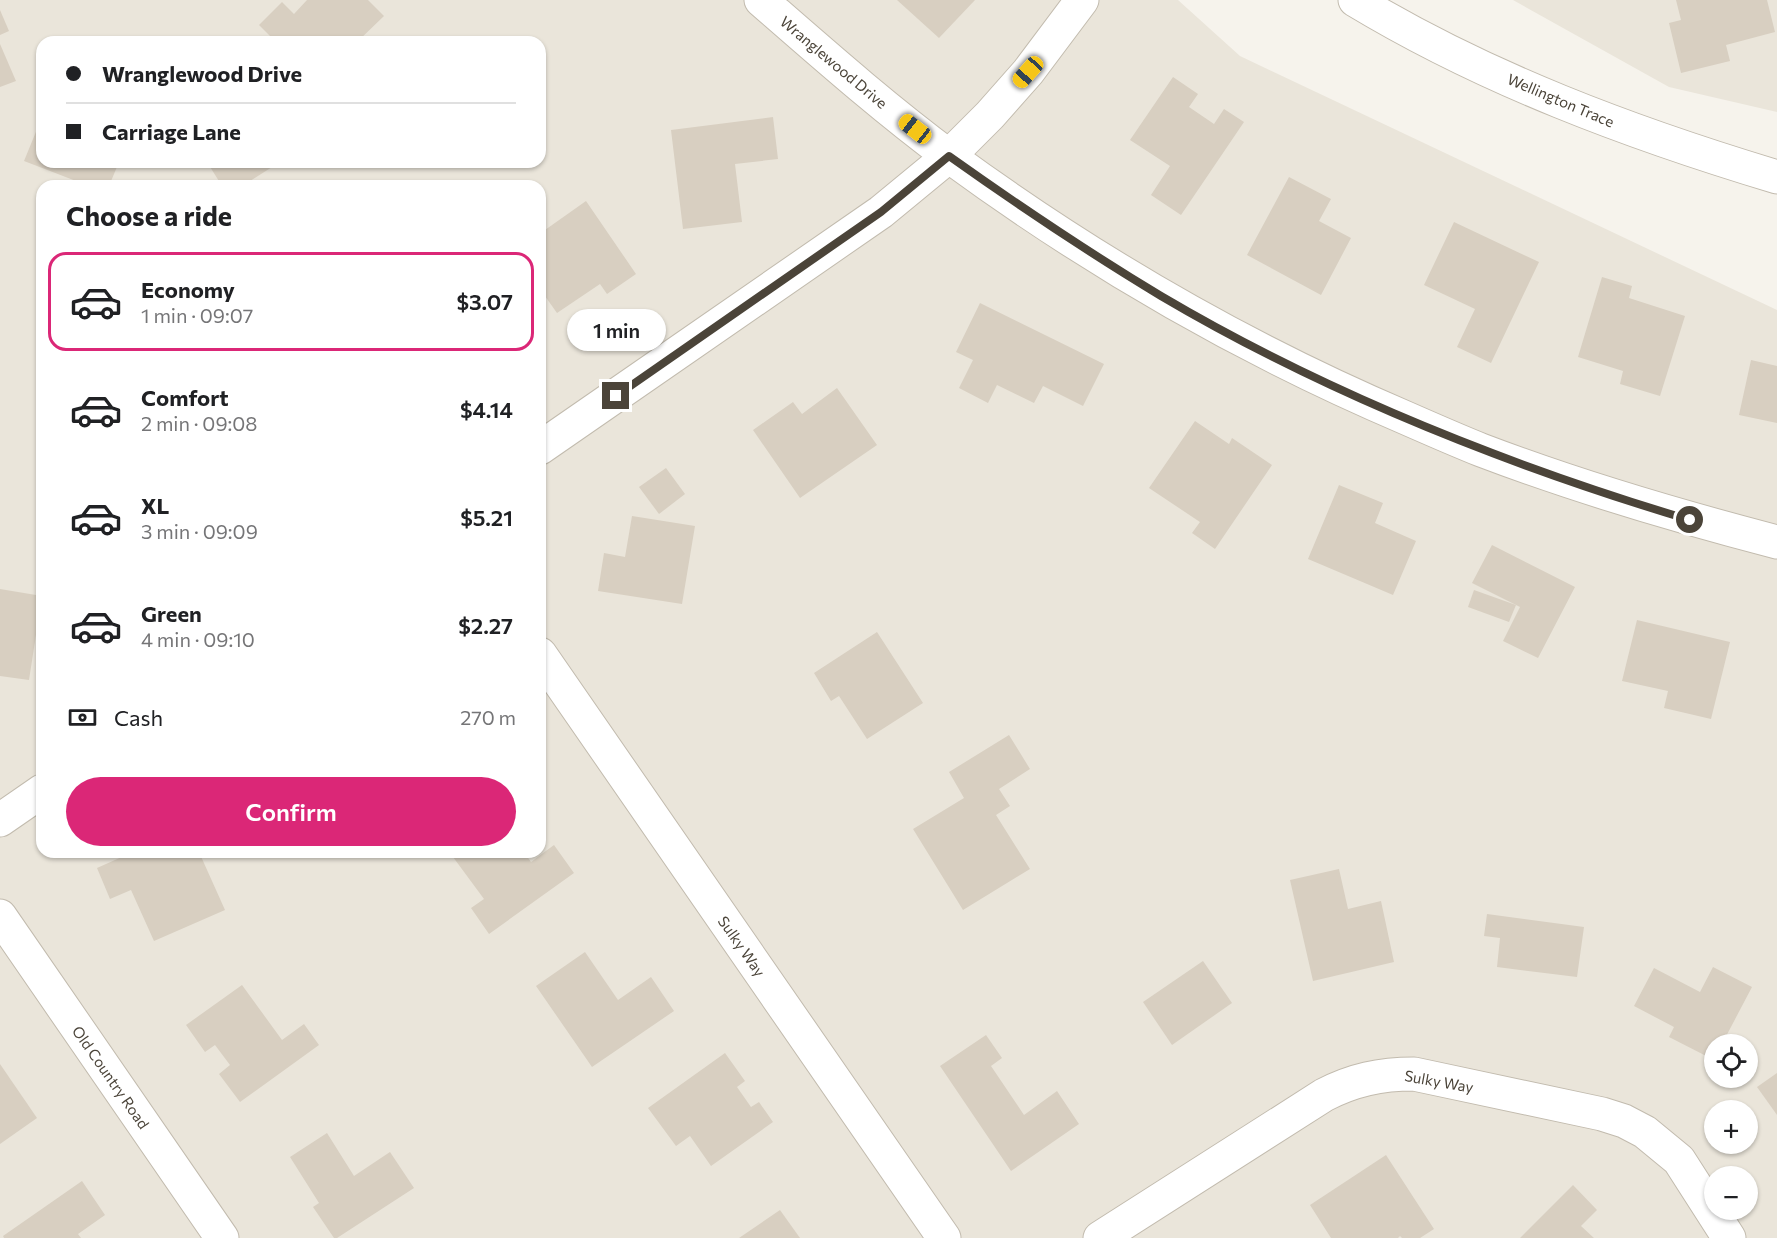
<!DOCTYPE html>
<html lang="en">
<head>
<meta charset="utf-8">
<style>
	:root { --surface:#fff; --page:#f2f2f2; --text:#202124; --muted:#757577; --line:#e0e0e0; --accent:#db2777 }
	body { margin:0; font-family:Commissioner,sans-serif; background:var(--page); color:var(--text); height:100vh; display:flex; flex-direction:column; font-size:22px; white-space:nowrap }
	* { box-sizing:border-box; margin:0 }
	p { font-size:20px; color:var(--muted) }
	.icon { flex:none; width:33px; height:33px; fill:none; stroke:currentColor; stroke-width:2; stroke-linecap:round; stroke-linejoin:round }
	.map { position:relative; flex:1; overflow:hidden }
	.sheet { position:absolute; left:36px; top:180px; width:510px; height:678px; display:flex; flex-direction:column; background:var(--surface); border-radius:18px; box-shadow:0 2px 4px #0004 }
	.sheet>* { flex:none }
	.banner { position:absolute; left:36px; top:36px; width:510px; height:132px; border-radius:18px; box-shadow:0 2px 4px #0004; display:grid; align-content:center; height:132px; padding:0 30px; background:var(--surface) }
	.buttons { position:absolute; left:1704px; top:1034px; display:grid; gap:12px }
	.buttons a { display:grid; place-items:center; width:54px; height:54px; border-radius:50%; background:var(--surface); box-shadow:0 2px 4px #0004; font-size:30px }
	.end { position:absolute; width:27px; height:27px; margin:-14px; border:8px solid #4b4439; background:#fff; box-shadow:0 0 0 3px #fff }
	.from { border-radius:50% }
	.bubble { position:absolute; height:42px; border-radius:21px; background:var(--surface); box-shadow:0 2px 4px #0004; font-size:20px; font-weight:600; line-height:42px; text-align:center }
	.car { position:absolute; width:18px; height:36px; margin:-18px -9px; border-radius:8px; box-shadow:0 0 4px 2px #0007; background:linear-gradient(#f5c518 24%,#345 0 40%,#f5c518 0 76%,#345 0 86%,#f5c518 0) }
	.banner b { display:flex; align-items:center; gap:21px; height:57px; font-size:22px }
	.banner b+b { border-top:2px solid var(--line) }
	.banner i { width:15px; height:15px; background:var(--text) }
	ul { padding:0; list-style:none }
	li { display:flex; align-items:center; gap:18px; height:99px; margin:0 12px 9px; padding:0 18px; border:3px solid transparent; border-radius:18px }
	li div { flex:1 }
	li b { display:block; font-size:22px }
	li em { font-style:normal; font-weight:600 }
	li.on { border-color:var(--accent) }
	li>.icon { width:54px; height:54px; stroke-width:1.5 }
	h2 { padding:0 30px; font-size:27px; line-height:72px }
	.pay { display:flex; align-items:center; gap:15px; height:66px; padding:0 30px; font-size:22px }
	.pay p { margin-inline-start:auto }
	.primary-button { display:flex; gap:12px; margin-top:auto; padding:12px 30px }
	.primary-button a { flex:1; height:69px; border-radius:36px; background:var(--accent); color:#fff; font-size:24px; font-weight:600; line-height:69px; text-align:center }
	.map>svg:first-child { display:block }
	.residential { fill:#eae5da; fill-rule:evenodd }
	.building { fill:#d8cfc1 }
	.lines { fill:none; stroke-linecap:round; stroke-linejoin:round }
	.minor-casing { stroke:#c2bbae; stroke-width:35 }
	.minor { stroke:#fff; stroke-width:33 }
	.route { stroke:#4b4439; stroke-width:8 }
	.labels { text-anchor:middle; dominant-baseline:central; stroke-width:5; stroke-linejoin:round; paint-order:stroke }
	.street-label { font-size:15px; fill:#4b4439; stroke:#fff }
</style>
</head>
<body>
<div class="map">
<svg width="1777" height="1238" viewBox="0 0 1777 1238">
	<rect width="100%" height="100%" fill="#f6f3ec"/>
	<g class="residential">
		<path d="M0,0H1178L1240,56L1777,310V1238H0ZM42,42H540V162H42ZM42,186H540V852H42ZM1714,1044H1748V1077H1714ZM1714,1110H1748V1143H1714ZM1714,1176H1748V1209H1714Z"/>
		<polygon points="1513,0 1777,0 1777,112 1669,87"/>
	</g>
	<g class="building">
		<polygon points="307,0 368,0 384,16 357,42 276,42 259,25 282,2 294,14"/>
		<polygon points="897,0 975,0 939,38"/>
		<polygon points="1676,0 1767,0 1775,32 1726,45 1730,61 1681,73 1669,23 1681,20"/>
		<polygon points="0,10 9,31 0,35"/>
		<polygon points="0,44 16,81 0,87"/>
		<polygon points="1173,77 1198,94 1189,107 1214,124 1224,109 1244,122 1181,215 1151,195 1170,166 1130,140"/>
		<polygon points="42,117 42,162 119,162 109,186 74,186 76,181 24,161"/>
		<polygon points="773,117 778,159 735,164 742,222 683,229 671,130"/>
		<polygon points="207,162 280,162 242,186 222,186"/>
		<polygon points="1289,177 1331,199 1319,221 1351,238 1321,295 1247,255"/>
		<polygon points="586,201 636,274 607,294 600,284 557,313 540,289 540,223 545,230"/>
		<polygon points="1454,222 1539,262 1491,363 1457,347 1475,309 1424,285"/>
		<polygon points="1602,277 1632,286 1629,298 1685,316 1660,396 1620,384 1623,371 1578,357"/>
		<polygon points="980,303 1104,364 1083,406 1043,386 1034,403 997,385 988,403 959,388 973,360 956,352"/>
		<polygon points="1751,360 1777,366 1777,423 1739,415"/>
		<polygon points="837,388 877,445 800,498 753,430 793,402 802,414"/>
		<polygon points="1195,421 1229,444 1232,438 1272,465 1215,549 1192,533 1200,522 1149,488"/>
		<polygon points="666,468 685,494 659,514 639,487"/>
		<polygon points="1339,485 1383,503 1375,523 1416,541 1393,595 1308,559"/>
		<polygon points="632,516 695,526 682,604 598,591 604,553 625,557"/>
		<polygon points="1492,545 1575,587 1538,658 1503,641 1520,607 1472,583"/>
		<polygon points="0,589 42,596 29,680 0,676"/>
		<polygon points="1474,590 1516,605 1509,622 1468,607"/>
		<polygon points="1637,620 1730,642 1711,719 1664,708 1668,691 1622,681"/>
		<polygon points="877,632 923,703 867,739 839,696 831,701 814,673"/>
		<polygon points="1009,735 1030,769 999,789 1010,806 996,815 1030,869 963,910 913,829 964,798 949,772"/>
		<polygon points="554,845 574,873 489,934 471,908 484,899 453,857 459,852 524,852 531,862"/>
		<polygon points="133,852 199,852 225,910 154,941 131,890 110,899 97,868"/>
		<polygon points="1339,869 1348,909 1381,901 1394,962 1313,981 1290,880"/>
		<polygon points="1487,914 1584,927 1577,977 1497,967 1500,938 1484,936"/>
		<polygon points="585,952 618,1000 651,977 674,1011 592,1067 536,986"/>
		<polygon points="1203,961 1232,1003 1172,1045 1143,1002"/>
		<polygon points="1713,967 1752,987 1722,1044 1714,1044 1714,1060 1669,1037 1674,1027 1634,1006 1654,968 1700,992"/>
		<polygon points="242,985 282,1040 304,1024 319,1045 240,1102 219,1074 230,1065 215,1045 205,1052 186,1025"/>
		<polygon points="986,1035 1002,1058 991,1066 1024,1115 1057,1091 1079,1124 1011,1171 940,1066"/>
		<polygon points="725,1053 745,1081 737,1087 751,1107 759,1102 773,1122 711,1166 690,1136 676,1146 648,1108"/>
		<polygon points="0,1064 37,1118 0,1144"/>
		<polygon points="1777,1073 1777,1115 1757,1087"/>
		<polygon points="327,1133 354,1176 390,1152 414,1188 337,1238 334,1238 313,1207 319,1203 290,1157"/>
		<polygon points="1386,1155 1434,1229 1420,1238 1402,1238 1400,1236 1398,1238 1331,1238 1310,1205"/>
		<polygon points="82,1181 105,1215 78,1234 81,1238 4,1238 3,1236"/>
		<polygon points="1573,1185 1597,1210 1581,1226 1594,1238 1520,1238"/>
		<polygon points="780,1210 800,1238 739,1238"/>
	</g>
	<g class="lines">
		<defs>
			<g id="minor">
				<path d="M761,0C823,54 884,108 950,157C1092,261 1244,349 1406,418C1431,429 1456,440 1481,450C1578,487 1677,516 1777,542"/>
				<path d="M1355,0C1486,79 1631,133 1777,177"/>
				<polyline points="540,448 881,212 949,156 990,115 1028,72 1082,0"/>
				<polyline points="540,654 944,1238"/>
				<polyline points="0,820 42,791"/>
				<polyline points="0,916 222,1238"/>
				<path d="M1100,1238L1324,1095C1353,1080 1380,1074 1414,1074L1602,1114L1624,1121L1645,1132L1679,1160L1729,1238"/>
			</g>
		</defs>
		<use href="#minor" class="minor-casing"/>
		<use href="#minor" class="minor"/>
	</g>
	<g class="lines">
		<path class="route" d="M616,396L881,212L949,156C1018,205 1088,252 1161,296C1327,394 1507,465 1690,520"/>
	</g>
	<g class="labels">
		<g class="street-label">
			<text transform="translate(834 62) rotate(40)">Wranglewood Drive</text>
			<text transform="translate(1561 100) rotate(23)">Wellington Trace</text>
			<text transform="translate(742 946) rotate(55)">Sulky Way</text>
			<text transform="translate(111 1077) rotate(55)">Old Country Road</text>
			<text transform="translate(1439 1081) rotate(10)">Sulky Way</text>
		</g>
	</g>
</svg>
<div class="buttons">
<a><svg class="icon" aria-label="locate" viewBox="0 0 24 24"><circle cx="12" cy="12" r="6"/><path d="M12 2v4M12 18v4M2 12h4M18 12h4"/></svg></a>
<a>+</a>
<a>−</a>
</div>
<i class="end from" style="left:1690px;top:520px"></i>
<i class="end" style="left:616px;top:396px"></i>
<div class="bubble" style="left:567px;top:309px;width:99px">1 min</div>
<i class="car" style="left:1028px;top:72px;rotate:222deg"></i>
<i class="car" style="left:915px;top:129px;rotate:308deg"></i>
<div class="banner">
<b><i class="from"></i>Wranglewood Drive</b>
<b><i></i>Carriage Lane</b>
</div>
<section class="sheet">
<h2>Choose a ride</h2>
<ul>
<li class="on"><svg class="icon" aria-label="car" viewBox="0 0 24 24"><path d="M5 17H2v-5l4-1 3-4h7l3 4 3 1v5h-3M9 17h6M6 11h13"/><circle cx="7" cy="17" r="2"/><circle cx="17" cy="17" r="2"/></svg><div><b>Economy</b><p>1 min · 09:07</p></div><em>$3.07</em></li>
<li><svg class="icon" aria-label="car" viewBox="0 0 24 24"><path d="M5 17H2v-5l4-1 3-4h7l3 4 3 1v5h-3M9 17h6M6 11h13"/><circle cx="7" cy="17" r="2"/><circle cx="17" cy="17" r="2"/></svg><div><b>Comfort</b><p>2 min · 09:08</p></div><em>$4.14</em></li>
<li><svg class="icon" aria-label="car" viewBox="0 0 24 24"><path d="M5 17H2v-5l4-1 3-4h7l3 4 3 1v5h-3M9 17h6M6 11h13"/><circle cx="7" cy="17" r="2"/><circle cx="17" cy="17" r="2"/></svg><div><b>XL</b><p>3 min · 09:09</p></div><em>$5.21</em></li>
<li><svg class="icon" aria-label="car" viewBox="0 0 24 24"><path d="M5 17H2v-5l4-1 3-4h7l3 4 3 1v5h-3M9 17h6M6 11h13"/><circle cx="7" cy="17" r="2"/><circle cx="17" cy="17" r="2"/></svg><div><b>Green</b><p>4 min · 09:10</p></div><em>$2.27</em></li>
</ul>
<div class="pay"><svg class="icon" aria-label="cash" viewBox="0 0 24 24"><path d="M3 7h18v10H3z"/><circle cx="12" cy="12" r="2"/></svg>Cash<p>270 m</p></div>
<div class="primary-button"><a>Confirm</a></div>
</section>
</div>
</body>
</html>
